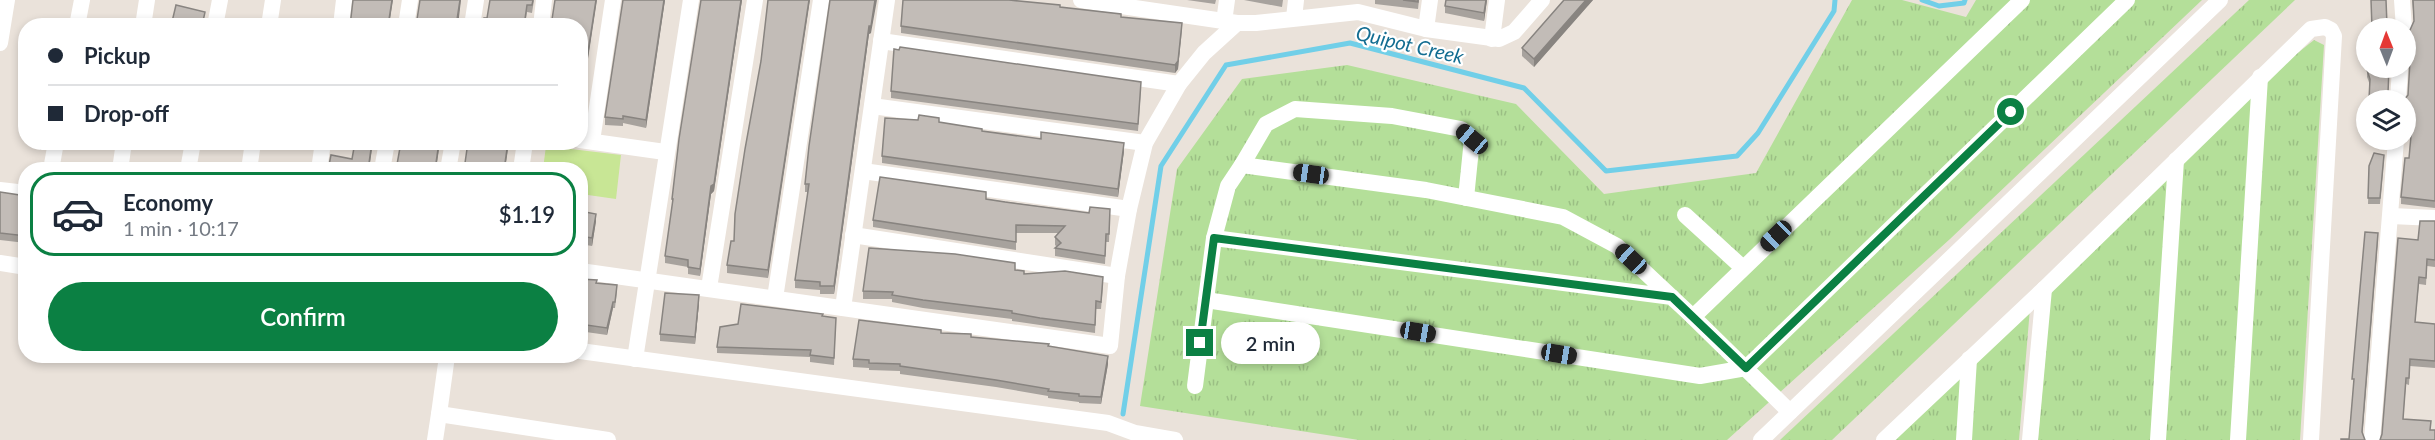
<!DOCTYPE html>
<html lang="en">
<head>
<meta charset="utf-8">
<style>
	:root { --surface:#fff; --page:#f2f2f3; --text:#1f2937; --muted:#747a83; --line:#e0e1e3; --accent:#0b8043 }
	body { margin:0; font-family:Lato,sans-serif; background:var(--page); color:var(--text); height:100vh; display:flex; flex-direction:column; font-size:22px; white-space:nowrap }
	* { box-sizing:border-box; margin:0 }
	p { font-size:20px; color:var(--muted) }
	.icon { flex:none; width:33px; height:33px; fill:none; stroke:currentColor; stroke-width:2; stroke-linecap:round; stroke-linejoin:round }
	.map { position:relative; flex:1; overflow:hidden }
	.details { position:absolute; left:18px; top:162px; width:570px; height:201px; display:flex; flex-direction:column; background:var(--surface); border-radius:24px; box-shadow:0 3px 9px #0003 }
	.details>* { flex:none }
	.hud { position:absolute; left:18px; top:18px; width:570px; height:132px; border-radius:24px; box-shadow:0 3px 9px #0003; display:grid; align-content:center; height:132px; padding:0 30px; background:var(--surface) }
	.needle { width:39px; rotate:359deg }
	.buttons { position:absolute; left:2356px; top:18px; display:grid; gap:12px }
	.buttons a { display:grid; place-items:center; width:60px; height:60px; border-radius:50%; background:var(--surface); box-shadow:0 3px 9px #0003; font-size:30px }
	.end { position:absolute; width:27px; height:27px; margin:-14px; border:8px solid #0b8043; background:#fff; box-shadow:0 0 0 3px #fff }
	.from { border-radius:50% }
	.bubble { position:absolute; height:42px; border-radius:21px; background:var(--surface); box-shadow:0 3px 9px #0003; font-size:20px; font-weight:600; line-height:42px; text-align:center }
	.car { position:absolute; width:18px; height:36px; margin:-18px -9px; border-radius:8px; box-shadow:0 0 4px 2px #0007; background:linear-gradient(#222 24%,#8ab4d8 0 40%,#222 0 76%,#8ab4d8 0 86%,#222 0) }
	.hud b { display:flex; align-items:center; gap:21px; height:57px; font-size:22px }
	.hud b+b { border-top:2px solid var(--line) }
	.hud i { width:15px; height:15px; background:var(--text) }
	ul { padding:10px 0 0; list-style:none }
	li { display:flex; align-items:center; gap:18px; height:84px; margin:0 12px 9px; padding:0 18px; border:3px solid transparent; border-radius:24px }
	li div { flex:1 }
	li b { display:block; font-size:22px }
	li em { font-style:normal; font-weight:600 }
	li.current { border-color:var(--accent) }
	li>.icon { width:54px; height:54px; stroke-width:1.5 }
	.primary-button { display:flex; gap:12px; margin-top:auto; padding:12px 30px }
	.primary-button a { flex:1; height:69px; border-radius:36px; background:var(--accent); color:#fff; font-size:24px; font-weight:600; line-height:69px; text-align:center }
	.map>svg:first-child { display:block }
	.grass { fill:url(#grass-tufts) }
	.pitch { fill:#c8e695 }
	.lines { fill:none; stroke-linecap:round; stroke-linejoin:round }
	.stream { stroke:#71cfe8; stroke-width:5 }
	.minor { stroke:#fff; stroke-width:16 }
	.wall { fill:#a7a29d }
	.shaded-wall { fill:#888480 }
	.building { fill:#c2bcb7; stroke:#888480; stroke-width:1.5 }
	.route { stroke:#0b8043; stroke-width:8 }
	.labels { text-anchor:middle; dominant-baseline:central; stroke-width:4.5; stroke-linejoin:round; paint-order:stroke }
	.water-label { font-size:20px; font-style:italic; fill:#136d91; stroke:#fff }
</style>
</head>
<body>
<div class="map">
<svg width="2435" height="440" viewBox="0 0 2435 440">
	<defs>
		<pattern id="grass-tufts" width="24" height="20" patternUnits="userSpaceOnUse" patternTransform="scale(1.5)"><rect width="24" height="20" fill="#b4df99"/><path d="M3 7l-1-3M5 7V3M7 7l1-3M15 17l-1-3M17 17v-4M19 17l1-3" fill="none" stroke="#9bbf84"/></pattern>
	</defs>
	<rect width="100%" height="100%" fill="#eae2da"/>
	<g class="grass">
		<polygon points="1852,0 1902,0 1966,17 1976,0 2202,0 1950,239 1727,440 1359,440 1140,406 1177,169 1242,79 1347,65 1516,104 1604,194 1756,173"/>
		<polygon points="2249,0 2295,0 1832,440 1780,440"/>
		<polygon points="2314,40 2324,45 2300,440 2038,440 2051,288 2290,59"/>
		<polygon points="2030,308 2019,440 1885,440"/>
	</g>
	<polygon class="pitch" points="546,146 621,155 616,199 581,194 580,170 543,169"/>
	<g class="lines">
		<g class="stream">
			<polyline points="1922,0 1939,6 1964,3 1965,0"/>
			<polyline points="1123,414 1161,166 1226,65 1350,43 1524,88 1606,171 1737,156 1758,133 1834,11 1835,0"/>
		</g>
		<g class="minor">
			<polyline points="1081,0 1237,23"/>
			<polyline points="2402,0 2404,28"/>
			<polyline points="1294,18 1296,0"/>
			<polyline points="1224,22 1227,0"/>
			<polyline points="77,26 82,0"/>
			<polyline points="143,26 147,0"/>
			<polyline points="215,26 220,0"/>
			<polyline points="269,26 273,0"/>
			<polyline points="341,26 344,0"/>
			<polyline points="406,26 410,0"/>
			<polyline points="472,26 476,0"/>
			<polyline points="541,26 544,0"/>
			<polyline points="1426,29 1430,0"/>
			<polyline points="1492,39 1497,0"/>
			<polyline points="881,41 1179,84"/>
			<polyline points="0,43 7,0"/>
			<polyline points="2398,100 2400,68"/>
			<polyline points="872,106 1145,143"/>
			<polyline points="580,140 665,152"/>
			<polyline points="592,141 613,0"/>
			<polyline points="1242,165 1266,124 1295,109 1392,116 1461,129 1472,139 1466,198"/>
			<polyline points="51,170 56,142"/>
			<polyline points="120,170 124,142"/>
			<polyline points="188,170 193,142"/>
			<polyline points="249,170 253,142"/>
			<polyline points="319,170 323,142"/>
			<polyline points="382,170 387,142"/>
			<polyline points="448,170 453,142"/>
			<polyline points="521,170 525,142"/>
			<polyline points="863,171 1129,209"/>
			<polyline points="0,190 26,193"/>
			<polyline points="1685,215 1743,268"/>
			<polyline points="2391,216 2435,218"/>
			<polyline points="853,235 1117,276"/>
			<polyline points="1214,238 1206,300 1700,376 1746,368 2127,0"/>
			<polyline points="0,263 26,267"/>
			<polyline points="580,271 1110,346 1117,276 1129,209 1145,143 1179,84 1204,53 1237,23 1256,23 1358,12 1426,29 1499,39 1514,32 1542,0"/>
			<polyline points="709,288 755,0"/>
			<polyline points="1672,297 1214,238 1228,186 1242,165 1426,190 1563,217 1617,246 1693,317"/>
			<polyline points="775,298 821,0"/>
			<polyline points="843,308 887,0"/>
			<polyline points="580,351 1108,423 1135,433 1175,440"/>
			<polyline points="447,356 439,414 608,440"/>
			<polyline points="635,359 691,0"/>
			<polyline points="1195,386 1206,300"/>
			<polyline points="1790,412 1693,317 2022,0"/>
			<polyline points="435,440 439,414"/>
			<polyline points="1761,440 2220,0"/>
			<polyline points="1884,440 2044,289 2311,29 2325,27 2331,30 2334,36 2311,440"/>
			<polyline points="1964,440 1969,359"/>
			<polyline points="2030,440 2044,289"/>
			<polyline points="2158,440 2176,160"/>
			<polyline points="2238,440 2260,77"/>
			<polyline points="2372,440 2396,140"/>
		</g>
	</g>
	<g class="wall">
		<polygon points="534,0 532,13 527,12 525,26 483,26 487,18"/>
		<polygon points="623,0 665,0 646,128 623,123 623,126 605,125 605,117"/>
		<polygon points="701,0 742,0 714,191 711,194 700,276 688,274 688,267 665,263 665,256 672,206 672,199"/>
		<polygon points="768,0 768,278 727,273 727,265 734,241 761,61"/>
		<polygon points="830,0 871,33 869,34 834,294 820,294 820,290 795,288 795,280 808,192 805,192 805,184"/>
		<polygon points="1187,0 1216,0 1215,4"/>
		<polygon points="1244,0 1283,0 1282,7"/>
		<polygon points="1375,0 1419,0 1418,9 1375,4"/>
		<polygon points="1487,0 1484,21 1445,13 1445,6"/>
		<polygon points="1564,0 1593,0 1534,67 1522,56 1522,48"/>
		<polygon points="2412,0 2435,0 2435,208 2401,204 2401,197 2409,158 2411,129 2410,118 2406,118 2406,100 2408,95 2410,67 2409,63 2406,61 2406,30 2410,30 2414,21"/>
		<polygon points="1060,7 1121,17 1182,30 1178,69 1175,73 901,33 901,26"/>
		<polygon points="2372,68 2370,85 2367,77 2367,70"/>
		<polygon points="1141,89 1138,131 891,98 891,91"/>
		<polygon points="939,122 982,131 1124,151 1118,197 882,163 882,156"/>
		<polygon points="40,142 45,142 44,150 40,150"/>
		<polygon points="147,142 174,142 173,149"/>
		<polygon points="2384,160 2380,204 2368,204 2369,166"/>
		<polygon points="0,192 26,196 26,243 0,240"/>
		<polygon points="986,199 1089,213 1110,209 1109,242 1106,242 1105,264 1055,256 1055,248 1057,247 1055,245 1055,237 1058,233 1016,233 1016,250 873,227 873,220"/>
		<polygon points="580,211 596,221 592,246 580,244"/>
		<polygon points="2435,221 2435,267 2427,266 2426,285 2419,284 2415,322 2435,324 2435,368 2410,366 2409,385 2406,384 2403,419 2382,434 2418,240"/>
		<polygon points="1015,270 1024,274 1103,285 1101,309 1096,309 1095,333 1040,325 1012,321 1012,319 923,308 892,302 892,299 863,299 863,291"/>
		<polygon points="580,279 596,283 617,291 615,308 613,308 607,335 586,332 586,329 580,328"/>
		<polygon points="699,303 695,344 660,341 660,334"/>
		<polygon points="822,316 836,318 834,365 810,362 810,357 717,353 717,347"/>
		<polygon points="941,333 1049,346 1108,364 1101,404 1079,403 1079,402 1048,398 1048,396 996,387 900,374 900,371 869,370 869,368 853,367 853,359"/>
	</g>
	<g class="shaded-wall">
		<polygon points="392,0 393,0 389,26 388,26"/>
		<polygon points="460,0 461,0 458,26 456,26"/>
		<polygon points="596,0 597,0 580,111 580,104"/>
		<polygon points="664,0 665,0 646,128 646,120"/>
		<polygon points="741,0 742,0 714,191 711,194 700,276 700,269 711,186"/>
		<polygon points="809,0 810,0 768,278 768,270"/>
		<polygon points="875,0 877,0 871,33 869,34 834,294 834,286 869,26"/>
		<polygon points="1486,0 1487,0 1484,21 1484,13"/>
		<polygon points="1586,0 1593,0 1534,67 1534,59"/>
		<polygon points="1182,23 1178,69 1175,73 1175,65"/>
		<polygon points="372,142 373,142 369,170 368,170"/>
		<polygon points="439,142 440,142 436,170 435,170"/>
		<polygon points="508,142 509,142 505,170 504,170"/>
		<polygon points="1124,143 1124,151 1118,197 1118,189"/>
		<polygon points="596,214 596,221 592,246 592,238"/>
		<polygon points="2378,233 2378,239 2362,439 2362,432"/>
		<polygon points="699,295 699,303 695,344 695,337"/>
		<polygon points="613,302 613,308 607,335 607,328"/>
		<polygon points="1108,356 1108,364 1101,404 1101,397"/>
	</g>
	<g class="building">
		<polygon points="353,0 392,0 388,26 350,26"/>
		<polygon points="420,0 460,0 456,26 416,26"/>
		<polygon points="490,0 533,0 532,5 527,5 524,26 483,26 484,18 487,18"/>
		<polygon points="555,0 596,0 580,104 580,26 551,26"/>
		<polygon points="623,0 664,0 646,120 623,116 623,119 605,117"/>
		<polygon points="701,0 741,0 714,184 711,186 700,269 688,267 688,260 665,256 673,199 672,199 679,139"/>
		<polygon points="768,0 809,0 768,270 727,265 731,241 734,241 735,214 745,149 761,61"/>
		<polygon points="830,0 875,0 871,26 869,26 834,286 820,286 820,282 795,280 809,184 805,184 809,146"/>
		<polygon points="903,0 1009,0 1060,5 1060,7 1121,14 1121,17 1182,23 1178,61 1175,65 901,26"/>
		<polygon points="1403,0 1418,0 1418,2"/>
		<polygon points="1446,0 1486,0 1484,13 1445,6"/>
		<polygon points="1564,0 1586,0 1534,59 1522,48"/>
		<polygon points="2371,0 2386,0 2387,25 2394,25 2398,28 2372,28"/>
		<polygon points="2413,0 2435,0 2435,201 2401,197 2405,158 2409,158 2412,125 2410,111 2406,111 2406,100 2404,100 2408,95 2410,61 2409,56 2406,54 2406,30 2410,30 2414,21"/>
		<polygon points="176,5 205,12 202,26 171,26"/>
		<polygon points="900,47 1141,82 1138,124 891,91 894,49 899,50"/>
		<polygon points="2372,68 2389,68 2388,93 2391,100 2369,100 2370,79 2367,70"/>
		<polygon points="919,115 939,118 939,122 982,129 982,131 1041,139 1041,132 1124,143 1118,189 882,156 885,118 918,120"/>
		<polygon points="40,142 45,142 44,146 40,146"/>
		<polygon points="355,142 372,142 368,170 328,170 331,155 352,159"/>
		<polygon points="401,142 439,142 435,170 396,170"/>
		<polygon points="468,142 508,142 504,170 464,170"/>
		<polygon points="2374,153 2384,155 2380,198 2368,198 2369,166"/>
		<polygon points="880,177 986,192 986,199 1005,202 1089,213 1090,207 1110,209 1109,234 1106,234 1105,256 1055,248 1061,243 1055,237 1065,226 1016,225 1016,242 873,220"/>
		<polygon points="0,192 26,196 26,236 0,233"/>
		<polygon points="580,211 596,214 592,238 580,236"/>
		<polygon points="2420,221 2435,221 2435,260 2427,259 2426,278 2419,277 2415,322 2435,324 2435,361 2410,359 2409,378 2406,378 2403,419 2431,421 2430,430 2435,430 2435,440 2380,440 2382,434 2398,238 2418,240"/>
		<polygon points="2365,232 2378,233 2362,432 2365,440 2341,440 2341,439 2349,439 2354,379 2352,379"/>
		<polygon points="869,248 955,254 1015,263 1015,270 1024,271 1024,274 1065,271 1103,277 1101,302 1096,301 1095,325 1040,318 1012,313 1012,311 923,300 892,295 893,292 863,291"/>
		<polygon points="580,279 597,280 596,283 617,285 615,302 613,302 607,328 586,325 587,323 580,322"/>
		<polygon points="665,293 699,295 695,337 660,334"/>
		<polygon points="741,304 823,314 822,316 836,318 834,358 810,355 811,350 717,347 720,327 738,324"/>
		<polygon points="859,320 941,330 941,333 971,334 971,337 1049,344 1048,346 1108,356 1101,397 1079,396 1079,394 1048,391 1049,389 996,380 900,366 900,364 869,363 869,360 853,359"/>
	</g>
	<g class="lines">
		<polyline class="route" points="1200,343 1214,238 1672,297 1746,368 2011,112"/>
	</g>
	<g class="labels">
		<g class="water-label">
			<text transform="translate(1410 44) rotate(13)">Quipot Creek</text>
		</g>
	</g>
</svg>
<div class="buttons">
<a><svg class="needle" viewBox="-14 -14 28 28"><path d="M0-13l5 13h-10z" fill="#e53935"/><path d="M0 13l5-13h-10z" fill="#747a83"/></svg></a>
<a><svg class="icon" aria-label="layers" viewBox="0 0 24 24"><path d="M12 4l9 5-9 5-9-5zM3 14l9 5 9-5"/></svg></a>
</div>
<i class="end from" style="left:2011px;top:112px"></i>
<i class="end" style="left:1200px;top:343px"></i>
<div class="bubble" style="left:1221px;top:322px;width:99px">2 min</div>
<i class="car" style="left:1472px;top:139px;rotate:310deg"></i>
<i class="car" style="left:1311px;top:174px;rotate:278deg"></i>
<i class="car" style="left:1776px;top:236px;rotate:226deg"></i>
<i class="car" style="left:1631px;top:259px;rotate:313deg"></i>
<i class="car" style="left:1418px;top:332px;rotate:99deg"></i>
<i class="car" style="left:1559px;top:354px;rotate:99deg"></i>
<div class="hud">
<b><i class="from"></i>Pickup</b>
<b><i></i>Drop-off</b>
</div>
<section class="details">
<ul>
<li class="current"><svg class="icon" aria-label="car" viewBox="0 0 24 24"><path d="M5 17H2v-5l4-1 3-4h7l3 4 3 1v5h-3M9 17h6M6 11h13"/><circle cx="7" cy="17" r="2"/><circle cx="17" cy="17" r="2"/></svg><div><b>Economy</b><p>1 min · 10:17</p></div><em>$1.19</em></li>
</ul>
<div class="primary-button"><a>Confirm</a></div>
</section>
</div>
</body>
</html>
